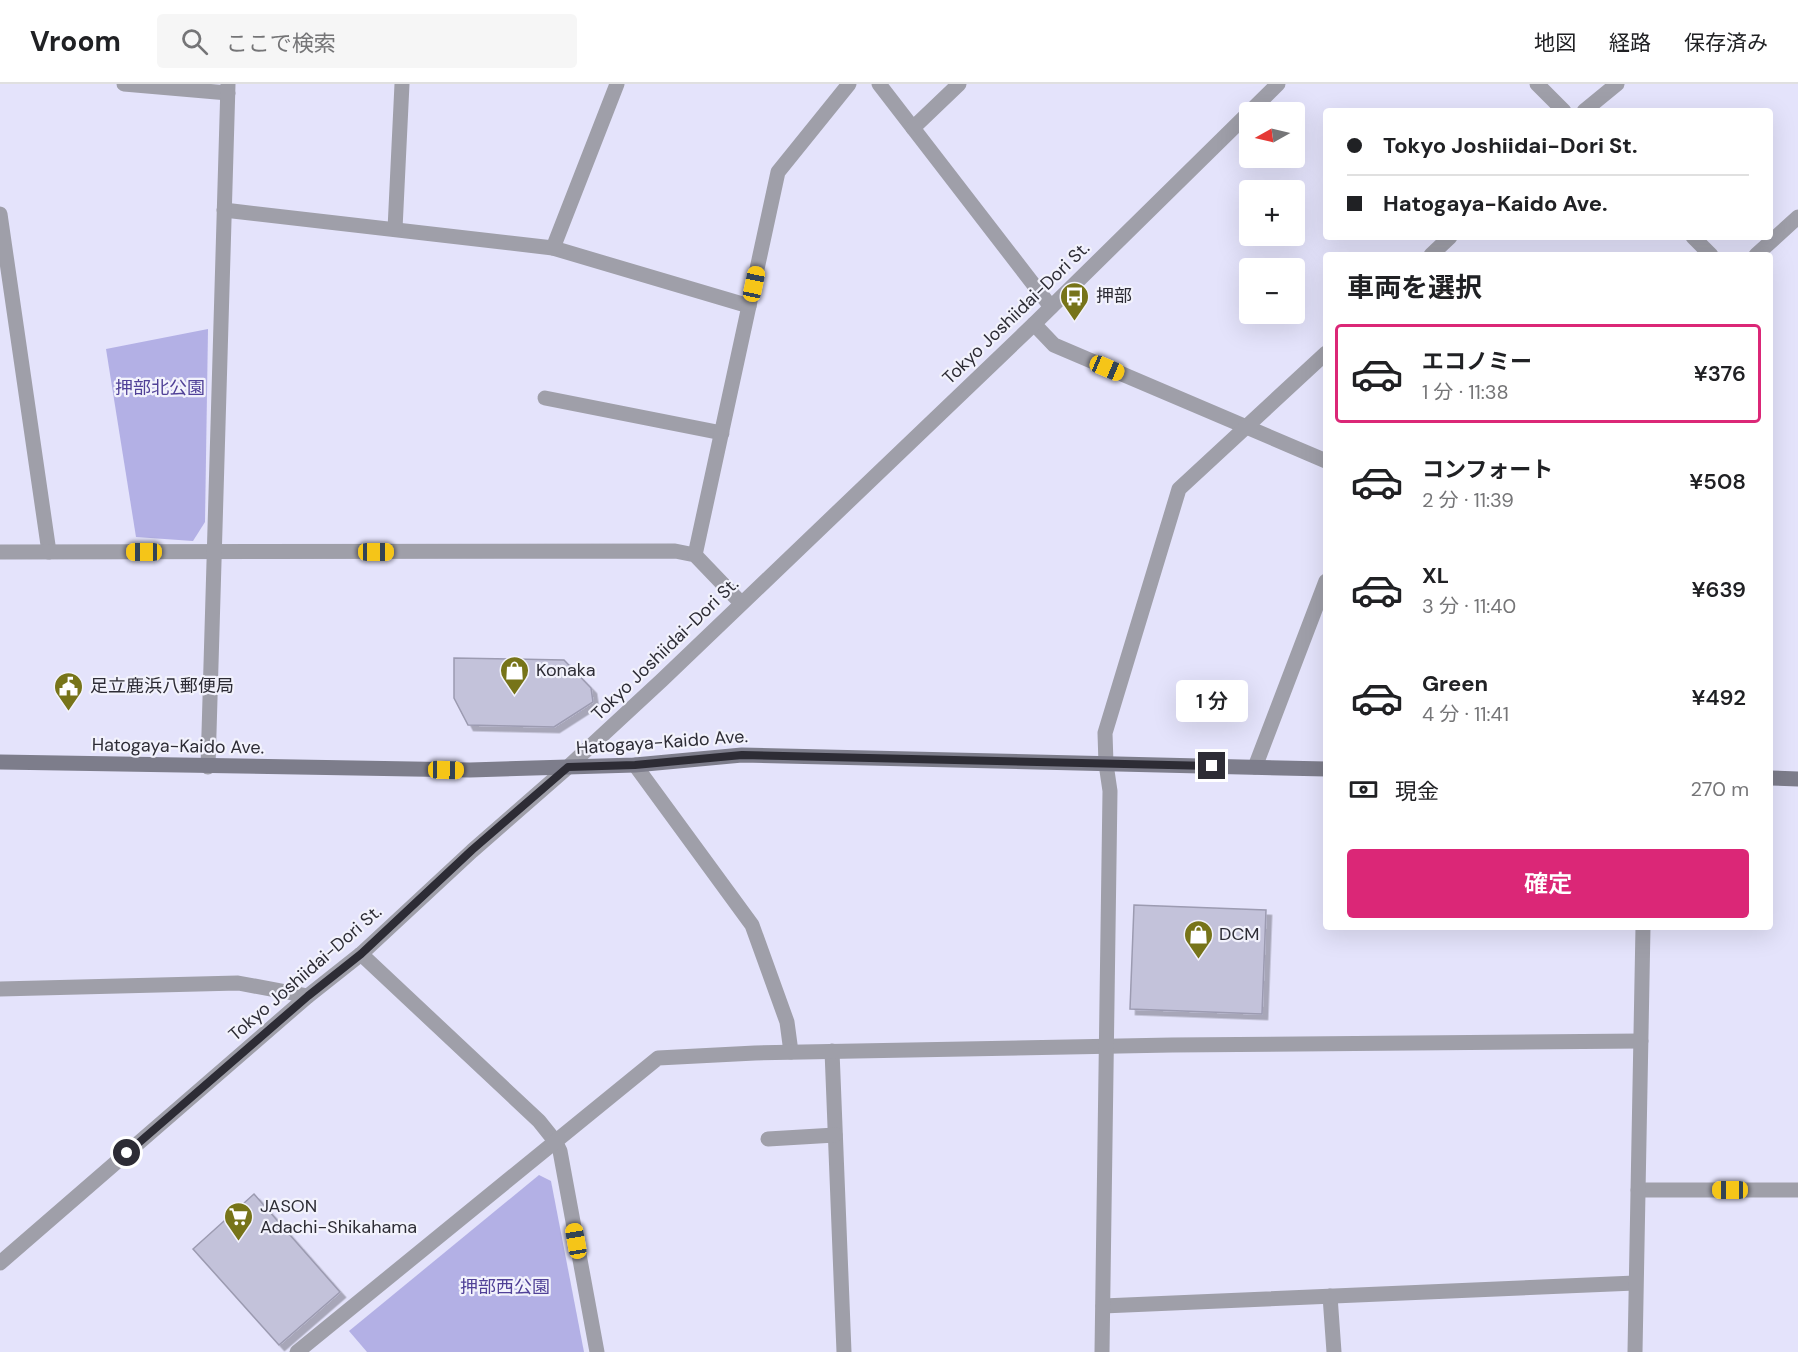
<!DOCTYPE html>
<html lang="ja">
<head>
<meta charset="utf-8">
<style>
	:root { --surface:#fff; --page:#f6f6f6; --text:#202124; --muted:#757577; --line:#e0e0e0; --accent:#db2777 }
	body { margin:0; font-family:"DM Sans","Noto Sans JP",sans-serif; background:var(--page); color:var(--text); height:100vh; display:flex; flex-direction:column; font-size:22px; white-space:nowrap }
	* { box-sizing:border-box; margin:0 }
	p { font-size:20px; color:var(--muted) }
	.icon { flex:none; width:33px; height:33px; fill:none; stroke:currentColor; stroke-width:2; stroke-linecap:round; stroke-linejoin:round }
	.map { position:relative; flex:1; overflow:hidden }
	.panel { position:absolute; left:1323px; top:168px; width:450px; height:678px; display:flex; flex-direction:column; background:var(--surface); border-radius:6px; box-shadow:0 6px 24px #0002 }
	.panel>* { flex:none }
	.guide { position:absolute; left:1323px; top:24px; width:450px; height:132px; border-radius:6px; box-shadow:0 6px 24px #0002; display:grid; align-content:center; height:132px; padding:0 24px; background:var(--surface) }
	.needle { width:39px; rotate:262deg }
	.tools { position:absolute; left:1239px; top:18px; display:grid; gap:12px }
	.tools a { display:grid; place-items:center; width:66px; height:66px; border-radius:6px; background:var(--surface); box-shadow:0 6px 24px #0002; font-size:30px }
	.end { position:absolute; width:27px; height:27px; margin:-14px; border:8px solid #2d2c35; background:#fff; box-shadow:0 0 0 3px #fff }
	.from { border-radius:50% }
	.bubble { position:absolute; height:42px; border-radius:6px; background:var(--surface); box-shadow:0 6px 24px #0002; font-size:20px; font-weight:600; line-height:42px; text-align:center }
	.car { position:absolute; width:18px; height:36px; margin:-18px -9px; border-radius:8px; box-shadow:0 0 4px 2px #0007; background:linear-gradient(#f5c518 24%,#345 0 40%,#f5c518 0 76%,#345 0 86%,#f5c518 0) }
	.guide b { display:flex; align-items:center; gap:21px; height:57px; font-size:22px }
	.guide b+b { border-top:2px solid var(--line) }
	.guide i { width:15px; height:15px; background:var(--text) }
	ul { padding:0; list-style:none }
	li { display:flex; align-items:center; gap:18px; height:99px; margin:0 12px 9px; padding:0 12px; border:3px solid transparent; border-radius:6px }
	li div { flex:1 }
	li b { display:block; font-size:22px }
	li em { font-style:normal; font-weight:600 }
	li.current { border-color:var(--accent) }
	li>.icon { width:54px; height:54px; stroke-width:1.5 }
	h2 { padding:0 24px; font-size:27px; line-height:72px }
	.pay { display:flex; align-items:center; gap:15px; height:66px; padding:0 24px; font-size:22px }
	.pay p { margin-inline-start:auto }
	.action { display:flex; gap:12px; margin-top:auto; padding:12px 24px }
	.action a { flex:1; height:69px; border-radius:6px; background:var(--accent); color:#fff; font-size:24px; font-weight:600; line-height:69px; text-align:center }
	header { display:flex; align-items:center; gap:36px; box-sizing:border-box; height:84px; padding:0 30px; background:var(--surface); border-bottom:2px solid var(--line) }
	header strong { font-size:28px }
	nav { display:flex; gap:33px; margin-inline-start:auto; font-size:21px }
	.search { width:420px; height:54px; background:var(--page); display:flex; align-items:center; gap:15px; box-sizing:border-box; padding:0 21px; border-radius:6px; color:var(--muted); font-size:22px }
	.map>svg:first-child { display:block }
	.green { fill:#b3b0e5 }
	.building { fill:#c3c2da; stroke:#9c9bb1; stroke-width:1.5; filter:url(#shadow) }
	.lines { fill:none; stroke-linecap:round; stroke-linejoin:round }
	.service { stroke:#9f9fa9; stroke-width:15 }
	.minor { stroke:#9f9fa9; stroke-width:15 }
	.tertiary { stroke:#9f9fa9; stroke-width:15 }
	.secondary { stroke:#7d7d8b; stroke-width:15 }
	.route { stroke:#2d2c35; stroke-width:8 }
	.labels { text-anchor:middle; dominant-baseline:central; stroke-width:4.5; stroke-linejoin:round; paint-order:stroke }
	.poi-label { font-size:18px; fill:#2d2c35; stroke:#f2f2fc; text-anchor:start }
	.street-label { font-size:18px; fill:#2d2c35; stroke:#f2f2fc }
	.park-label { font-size:18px; fill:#504197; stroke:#f2f2fc }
</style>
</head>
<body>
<header>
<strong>Vroom</strong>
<div class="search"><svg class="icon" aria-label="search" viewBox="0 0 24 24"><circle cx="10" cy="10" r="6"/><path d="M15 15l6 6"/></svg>ここで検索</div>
<nav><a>地図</a><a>経路</a><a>保存済み</a></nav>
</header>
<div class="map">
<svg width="1798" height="1268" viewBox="0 0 1798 1268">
	<defs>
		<filter id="shadow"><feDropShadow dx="5.5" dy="5.5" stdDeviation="0" flood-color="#0004"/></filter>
	</defs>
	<rect width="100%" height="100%" fill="#e4e3fb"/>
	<g class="green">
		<polygon points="208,245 205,438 193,457 136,453 106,265"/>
		<polygon points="539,1091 551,1097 584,1268 367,1268 349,1247"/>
	</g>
	<g class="building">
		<polygon points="454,574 564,576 591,604 593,618 554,643 468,641 454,614"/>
		<polygon points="1134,821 1266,826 1262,930 1130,925"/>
		<polygon points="254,1110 340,1208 279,1261 193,1165"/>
	</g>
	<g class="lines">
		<polyline class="service" points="545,314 722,349"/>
		<g class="minor">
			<polyline points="124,0 228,9"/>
			<polyline points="879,0 1051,223"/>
			<polyline points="1537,0 1564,27"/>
			<polyline points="1584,27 1617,0"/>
			<polyline points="913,44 959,0"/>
			<polyline points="224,126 553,164 749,222"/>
			<polyline points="0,130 49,468"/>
			<polyline points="395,145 402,0"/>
			<polyline points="1693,153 1711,171"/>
			<polyline points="553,164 617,0"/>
			<polyline points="1431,171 1450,153"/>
			<polyline points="1756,171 1798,133"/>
			<polyline points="1034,240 1054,261 1326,377"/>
			<polyline points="0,468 675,467 695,471 741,519"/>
			<polyline points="695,471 778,88 849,0"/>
			<polyline points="635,681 752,841 787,938 791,968"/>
			<polyline points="208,683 228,0"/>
			<polyline points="1255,683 1326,497"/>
			<polyline points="361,870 539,1037 555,1057 560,1067 597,1268"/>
			<polyline points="0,905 238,899 308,912"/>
			<polyline points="832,967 844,1268"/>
			<polyline points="768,1055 835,1051"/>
			<polyline points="1638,1106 1798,1106"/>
			<polyline points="1330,1212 1334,1268"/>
			<polyline points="1103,1222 1635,1199"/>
			<polyline points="297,1268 658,974 755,969 1172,961 1641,957"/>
			<polyline points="1102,1268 1110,707 1106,680 1105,649 1179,405 1326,269"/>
		</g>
		<g class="tertiary">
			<polyline points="0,1179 308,912 361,870 472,767 568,683 662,596 1034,240 1278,0"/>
			<polyline points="1635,1268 1643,843"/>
		</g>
		<g class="secondary">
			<polyline points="0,678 470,686 635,681 742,671 1326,685"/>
			<polyline points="1770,694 1798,695"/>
		</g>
	</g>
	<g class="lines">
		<polyline class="route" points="127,1069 308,912 361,870 472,766 568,683 635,681 742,671 1212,682"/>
	</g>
	<defs>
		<symbol id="bus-pin" viewBox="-11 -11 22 30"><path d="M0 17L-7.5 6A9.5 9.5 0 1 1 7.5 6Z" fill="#777419" stroke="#f2f2fc"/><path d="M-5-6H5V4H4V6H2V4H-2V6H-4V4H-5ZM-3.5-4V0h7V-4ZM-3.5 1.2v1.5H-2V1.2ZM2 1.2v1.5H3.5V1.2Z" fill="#fff"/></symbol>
		<symbol id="shop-pin" viewBox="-11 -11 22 30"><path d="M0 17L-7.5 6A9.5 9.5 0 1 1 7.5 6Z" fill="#777419" stroke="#f2f2fc"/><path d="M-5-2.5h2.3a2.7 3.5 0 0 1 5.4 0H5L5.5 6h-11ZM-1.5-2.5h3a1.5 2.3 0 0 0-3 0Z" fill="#fff"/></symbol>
		<symbol id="civic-pin" viewBox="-11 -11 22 30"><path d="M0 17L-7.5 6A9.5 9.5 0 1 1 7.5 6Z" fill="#777419" stroke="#f2f2fc"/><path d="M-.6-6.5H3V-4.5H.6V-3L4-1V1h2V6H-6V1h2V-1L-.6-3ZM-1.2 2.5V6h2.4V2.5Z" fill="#fff"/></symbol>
		<symbol id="supermarket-pin" viewBox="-11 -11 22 30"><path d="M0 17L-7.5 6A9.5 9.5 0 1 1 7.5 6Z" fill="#777419" stroke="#f2f2fc"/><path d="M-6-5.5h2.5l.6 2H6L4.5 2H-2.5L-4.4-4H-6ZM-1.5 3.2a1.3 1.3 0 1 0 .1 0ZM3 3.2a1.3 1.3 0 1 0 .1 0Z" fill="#fff"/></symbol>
	</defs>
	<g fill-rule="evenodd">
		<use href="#bus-pin" x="1058" y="196" width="33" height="45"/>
		<use href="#shop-pin" x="498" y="570" width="33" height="45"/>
		<use href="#civic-pin" x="52" y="586" width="33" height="45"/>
		<use href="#shop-pin" x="1182" y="834" width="33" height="45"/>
		<use href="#supermarket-pin" x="222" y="1116" width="33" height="45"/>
	</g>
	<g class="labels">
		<g class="poi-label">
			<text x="1096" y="212">押部</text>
			<text x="536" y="586">Konaka</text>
			<text x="90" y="602">足立鹿浜八郵便局</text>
			<text x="1219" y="850">DCM</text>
			<text x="260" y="1122">JASON<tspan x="260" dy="21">Adachi-Shikahama</tspan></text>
		</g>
		<g class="street-label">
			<text transform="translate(1016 229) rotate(-44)">Tokyo Joshiidai-Dori St.</text>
			<text transform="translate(665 565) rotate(-44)">Tokyo Joshiidai-Dori St.</text>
			<text transform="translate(662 658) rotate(-4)">Hatogaya-Kaido Ave.</text>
			<text transform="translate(178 662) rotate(1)">Hatogaya-Kaido Ave.</text>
			<text transform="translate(305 889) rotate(-41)">Tokyo Joshiidai-Dori St.</text>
		</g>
		<g class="park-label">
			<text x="160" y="304">押部北公園</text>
			<text x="505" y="1203">押部西公園</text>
		</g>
	</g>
</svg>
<div class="tools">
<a><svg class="needle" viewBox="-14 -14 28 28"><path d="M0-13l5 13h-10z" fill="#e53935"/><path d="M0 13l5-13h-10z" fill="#757577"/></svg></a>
<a>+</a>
<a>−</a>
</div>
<i class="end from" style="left:127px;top:1069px"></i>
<i class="end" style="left:1212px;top:682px"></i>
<div class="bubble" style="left:1176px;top:596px;width:72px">1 分</div>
<i class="car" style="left:754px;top:200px;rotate:12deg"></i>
<i class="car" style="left:1107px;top:284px;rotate:113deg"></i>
<i class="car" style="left:144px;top:468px;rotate:270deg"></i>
<i class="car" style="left:376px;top:468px;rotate:90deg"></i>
<i class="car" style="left:446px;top:686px;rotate:91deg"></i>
<i class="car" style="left:1730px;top:1106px;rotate:270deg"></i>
<i class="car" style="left:576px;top:1157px;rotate:350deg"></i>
<div class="guide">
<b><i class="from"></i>Tokyo Joshiidai-Dori St.</b>
<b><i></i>Hatogaya-Kaido Ave.</b>
</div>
<section class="panel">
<h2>車両を選択</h2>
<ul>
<li class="current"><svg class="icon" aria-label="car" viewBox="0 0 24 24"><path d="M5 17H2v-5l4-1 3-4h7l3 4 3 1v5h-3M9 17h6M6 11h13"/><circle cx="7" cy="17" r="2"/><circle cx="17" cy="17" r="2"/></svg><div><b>エコノミー</b><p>1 分 · 11:38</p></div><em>¥376</em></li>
<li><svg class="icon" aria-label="car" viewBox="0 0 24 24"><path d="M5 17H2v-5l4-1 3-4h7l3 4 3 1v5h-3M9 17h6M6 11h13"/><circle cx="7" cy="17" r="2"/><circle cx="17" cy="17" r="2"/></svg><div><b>コンフォート</b><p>2 分 · 11:39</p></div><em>¥508</em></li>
<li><svg class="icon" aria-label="car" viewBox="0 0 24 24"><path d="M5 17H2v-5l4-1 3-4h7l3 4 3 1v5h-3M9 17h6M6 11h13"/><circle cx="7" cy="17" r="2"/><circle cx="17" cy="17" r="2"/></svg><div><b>XL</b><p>3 分 · 11:40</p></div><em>¥639</em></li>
<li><svg class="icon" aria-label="car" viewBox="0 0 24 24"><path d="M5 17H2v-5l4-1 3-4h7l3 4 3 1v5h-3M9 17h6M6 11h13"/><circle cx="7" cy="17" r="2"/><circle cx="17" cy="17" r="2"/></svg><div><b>Green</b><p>4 分 · 11:41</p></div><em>¥492</em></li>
</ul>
<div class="pay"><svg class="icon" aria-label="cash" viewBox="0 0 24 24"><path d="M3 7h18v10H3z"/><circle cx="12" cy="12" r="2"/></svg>現金<p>270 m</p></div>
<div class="action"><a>確定</a></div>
</section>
</div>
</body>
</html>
